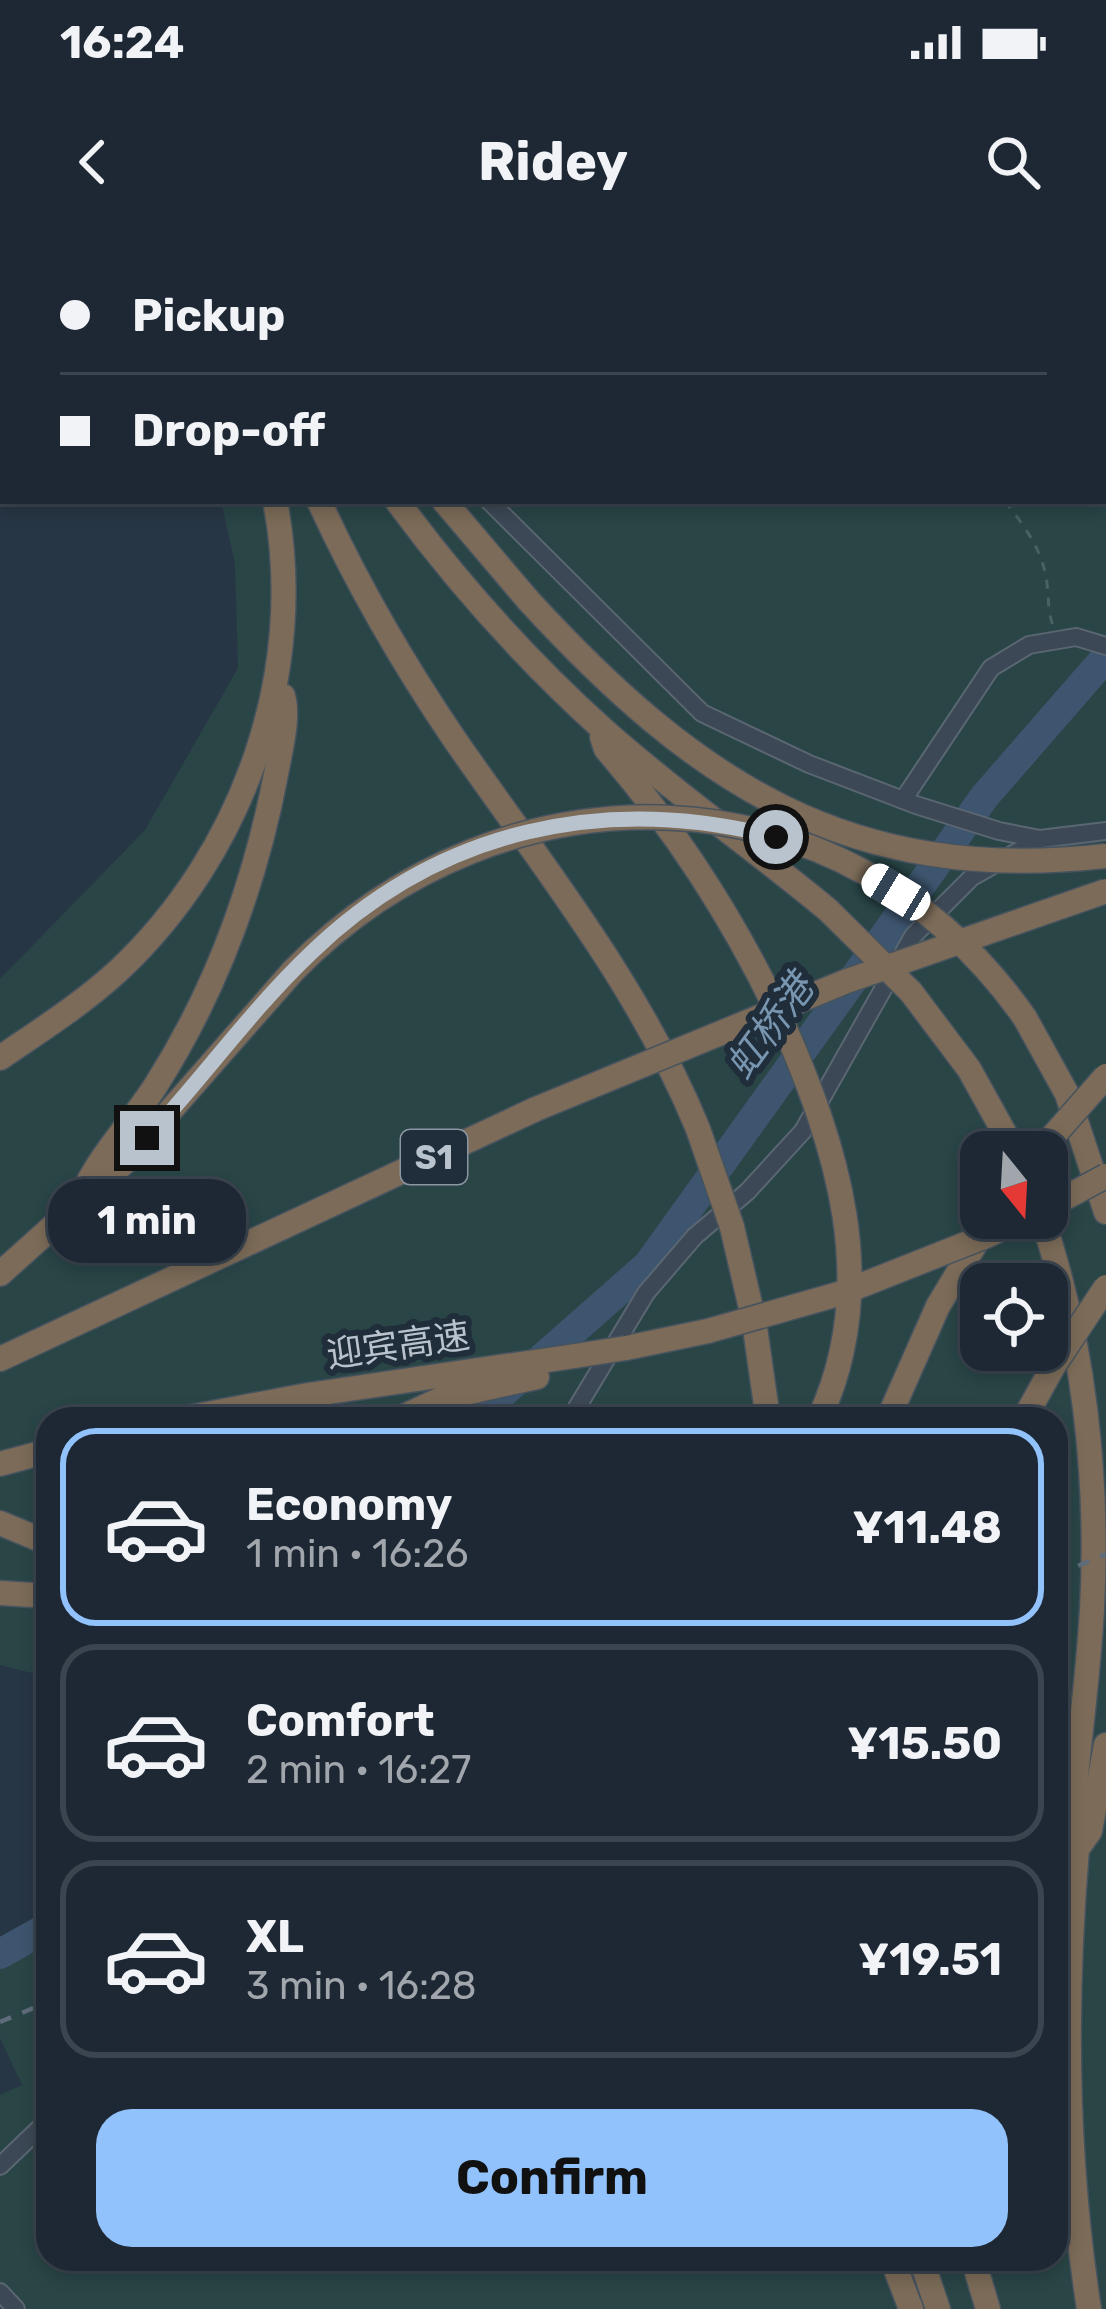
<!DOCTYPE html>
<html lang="en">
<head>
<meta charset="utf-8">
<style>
	:root { --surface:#1d2834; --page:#25303c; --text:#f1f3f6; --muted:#a0a6ac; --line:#3b444f; --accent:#91c2fb }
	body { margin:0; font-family:Rubik,"Noto Sans SC",sans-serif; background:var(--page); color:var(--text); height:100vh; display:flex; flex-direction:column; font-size:45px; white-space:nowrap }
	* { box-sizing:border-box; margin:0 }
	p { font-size:39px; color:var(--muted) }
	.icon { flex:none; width:66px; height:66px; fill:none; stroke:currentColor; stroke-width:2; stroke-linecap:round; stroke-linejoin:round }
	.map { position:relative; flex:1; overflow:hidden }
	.drawer { position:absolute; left:36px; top:1167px; width:1032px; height:864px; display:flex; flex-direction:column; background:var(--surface); border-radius:36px; box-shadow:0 6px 18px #0003,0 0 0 3px var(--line) }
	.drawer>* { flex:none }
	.guide { position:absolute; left:0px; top:0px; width:1107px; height:264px; box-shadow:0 6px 18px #0003,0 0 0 3px var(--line); display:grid; align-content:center; height:264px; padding:0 60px; background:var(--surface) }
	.needle { width:78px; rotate:162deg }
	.buttons { position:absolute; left:960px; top:891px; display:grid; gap:24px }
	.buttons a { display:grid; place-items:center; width:108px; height:108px; border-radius:24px; background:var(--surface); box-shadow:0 6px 18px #0003,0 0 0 3px var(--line); font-size:60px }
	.end { position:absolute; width:54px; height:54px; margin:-27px; border:15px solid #b9c3ce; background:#111; box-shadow:0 0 0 6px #111 }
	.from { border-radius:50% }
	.bubble { position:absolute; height:84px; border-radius:36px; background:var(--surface); box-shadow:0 6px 18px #0003,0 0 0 3px var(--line); font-size:39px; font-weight:700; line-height:84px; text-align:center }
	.car { position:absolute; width:36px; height:72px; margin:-36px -18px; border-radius:15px; box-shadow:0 0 9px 3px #0007; background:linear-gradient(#fff 24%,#345 0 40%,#fff 0 76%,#345 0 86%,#fff 0) }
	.guide b { display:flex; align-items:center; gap:42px; height:114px; font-size:45px }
	.guide b+b { border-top:3px solid var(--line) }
	.guide i { width:30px; height:30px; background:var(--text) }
	ul { padding:21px 0 0; list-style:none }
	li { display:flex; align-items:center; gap:36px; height:198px; margin:0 24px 18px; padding:0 36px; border:6px solid var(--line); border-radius:36px }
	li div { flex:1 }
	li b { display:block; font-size:45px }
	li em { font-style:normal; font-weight:700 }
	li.selected { border-color:var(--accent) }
	li>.icon { width:108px; height:108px; stroke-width:1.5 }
	.action { display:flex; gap:24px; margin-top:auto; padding:24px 60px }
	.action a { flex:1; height:138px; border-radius:36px; background:var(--accent); color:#111; font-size:48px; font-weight:700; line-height:138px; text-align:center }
	.status { display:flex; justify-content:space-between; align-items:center; height:84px; padding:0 60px; background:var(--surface); direction:ltr }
	.status svg { height:33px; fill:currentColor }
	header { display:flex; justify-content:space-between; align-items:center; height:156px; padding:0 60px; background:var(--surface); font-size:54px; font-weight:700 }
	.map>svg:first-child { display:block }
	.green { fill:#294546; fill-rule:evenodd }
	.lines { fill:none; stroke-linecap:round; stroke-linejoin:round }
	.river { stroke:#3d556e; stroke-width:30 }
	.minor-casing { stroke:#5a6672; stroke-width:20 }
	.highway-casing { stroke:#46535f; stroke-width:27 }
	.path { stroke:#486162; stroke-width:3; stroke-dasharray:9 9; stroke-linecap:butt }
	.minor { stroke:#3c4855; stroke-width:16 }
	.highway { stroke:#7b6b58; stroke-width:24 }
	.rail { stroke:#5e6c7b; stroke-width:4.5; stroke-dasharray:12 12; stroke-linecap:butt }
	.highway-bridge-casing { stroke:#46535f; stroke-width:27; stroke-linecap:butt }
	.highway-bridge { stroke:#7b6b58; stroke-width:24 }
	.route { stroke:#b9c3ce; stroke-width:15 }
	.labels { text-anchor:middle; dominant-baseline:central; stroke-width:12; stroke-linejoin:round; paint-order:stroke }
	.shield { fill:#202d3a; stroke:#8b96a2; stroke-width:3 }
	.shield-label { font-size:33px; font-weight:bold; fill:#b9c3ce }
	.street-label { font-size:36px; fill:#b9c3ce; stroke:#202d3a }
	.water-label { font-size:39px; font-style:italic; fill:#7996b1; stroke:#202d3a }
</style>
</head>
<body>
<div class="status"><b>16:24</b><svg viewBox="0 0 49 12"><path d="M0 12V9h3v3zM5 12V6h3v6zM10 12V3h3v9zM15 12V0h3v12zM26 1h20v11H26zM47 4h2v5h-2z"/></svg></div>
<header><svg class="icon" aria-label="back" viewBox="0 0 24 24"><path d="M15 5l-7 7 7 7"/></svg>Ridey<svg class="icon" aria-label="search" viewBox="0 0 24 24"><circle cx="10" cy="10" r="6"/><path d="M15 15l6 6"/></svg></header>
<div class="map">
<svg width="1106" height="2069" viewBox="0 0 1106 2069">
	<rect width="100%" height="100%" fill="#273645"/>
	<g class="green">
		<polygon points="333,0 607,0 334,3"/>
		<path d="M797,0H1106V2069H0V1855L22,1845L0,1798V1728L48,1701V2019H1056V1179H48V1437L0,1425V739L145,590L238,428L235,324L221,261H1104V3H794ZM981,912H1047V978H981ZM981,1044H1047V1110H981Z"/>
	</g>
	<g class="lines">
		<g class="river">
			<polyline points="473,1179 648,1025 985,556 1106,417"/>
			<polyline points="0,1714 48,1687"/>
		</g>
		<defs>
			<g id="minor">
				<polyline points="322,0 323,3"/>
				<polyline points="669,3 673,0"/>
				<polyline points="489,261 702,473 809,524 916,565 999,591 1040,599"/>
				<polyline points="903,560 991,428 1029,405 1076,397 1106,406"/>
				<polyline points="570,1179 646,1053 695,996 747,952 803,891 913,696 972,637 1040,599 1106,591"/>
				<polyline points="0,1926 48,1880"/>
				<polyline points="0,2052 16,2069"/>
			</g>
			<g id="highway">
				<polyline points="208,0 209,3"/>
				<polyline points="251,0 252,3"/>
				<polyline points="282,0 284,3"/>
				<path d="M319,261C357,344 404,425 455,500C543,627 639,745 698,889"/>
				<path d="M397,261C459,345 528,422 606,492C677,555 756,610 828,670"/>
				<polyline points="444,261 528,360"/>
				<path d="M602,497L606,509C676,590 734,680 780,777"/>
				<polyline points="911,752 969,829 1015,912"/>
				<polyline points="1025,778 1067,854 1106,972"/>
				<path d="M0,818C41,790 82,764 118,731C244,613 308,431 275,261"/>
				<path d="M77,968C92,922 130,886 156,845C217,749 256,641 277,529C281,507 289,477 283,456"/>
				<path d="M1042,978C1084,1101 1099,1239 1092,1369C1088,1442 1077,1515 1071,1589L1077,1609C1064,1763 1065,1915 1089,2069"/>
				<polyline points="732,987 754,1081 768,1179"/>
				<polyline points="986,996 1025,978"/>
				<polyline points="0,1034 127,920 293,731"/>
				<polyline points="626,1108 708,1091"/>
				<polyline points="0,1119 536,869"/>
				<polyline points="181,1179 308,1155 575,1116"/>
				<polyline points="398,1179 443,1158 537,1137"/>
				<polyline points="888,1179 938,1066 991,978"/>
				<polyline points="0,1224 48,1211"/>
				<polyline points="0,1283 48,1303"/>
				<polyline points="0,1353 48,1356"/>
				<polyline points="1077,1609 1090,1591 1106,1505"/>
				<polyline points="892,2019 911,2069"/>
				<polyline points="921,2019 938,2069"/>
				<polyline points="973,2019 988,2069"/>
			</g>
		</defs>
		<use href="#minor" class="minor-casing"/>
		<use href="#highway" class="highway-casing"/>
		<g class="path">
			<polyline points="806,0 809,3"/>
			<path d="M1005,261C1021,282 1037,302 1044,328C1050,348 1046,366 1053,386"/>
		</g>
		<use href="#minor" class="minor"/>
		<use href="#highway" class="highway"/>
		<g class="rail">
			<polyline points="1056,1335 1106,1314"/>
			<polyline points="0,1782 48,1762"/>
		</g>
		<defs>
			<g id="highway-bridge">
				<path d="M528,360C696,543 849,645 1106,616"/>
				<polyline points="828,670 911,752"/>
				<path d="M293,731C504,515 847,523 1025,778"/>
				<path d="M780,777C837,906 882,1043 819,1179"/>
				<polyline points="536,869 847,741 1106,651"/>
				<polyline points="698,889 732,987"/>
				<polyline points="1039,912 1106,836"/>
				<polyline points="1063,959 1106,936"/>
				<polyline points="708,1091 842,1053 986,996"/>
				<polyline points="575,1116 626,1108"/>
				<polyline points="1024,1179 1054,1125 1106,1047"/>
			</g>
		</defs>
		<use href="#highway-bridge" class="highway-bridge-casing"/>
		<use href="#highway-bridge" class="highway-bridge"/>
	</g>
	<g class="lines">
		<path class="route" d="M147,898C203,838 251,770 311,713C439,589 605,553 776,597"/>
	</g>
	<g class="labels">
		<rect class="shield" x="401" y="890" width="66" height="54" rx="9"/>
		<g class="shield-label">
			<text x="434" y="917">S1</text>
		</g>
		<g class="street-label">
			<text transform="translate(398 1105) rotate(-8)">迎宾高速</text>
		</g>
		<g class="water-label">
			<text transform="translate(770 787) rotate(-54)">虹桥港</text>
		</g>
	</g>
</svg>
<div class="buttons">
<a><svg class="needle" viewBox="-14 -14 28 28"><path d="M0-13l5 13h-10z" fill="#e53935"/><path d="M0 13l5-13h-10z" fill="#a0a6ac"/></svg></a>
<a><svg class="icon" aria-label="locate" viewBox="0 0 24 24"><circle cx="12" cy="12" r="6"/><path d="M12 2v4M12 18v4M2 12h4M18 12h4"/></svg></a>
</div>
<i class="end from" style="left:776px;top:597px"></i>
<i class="end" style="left:147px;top:898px"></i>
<div class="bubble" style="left:48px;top:939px;width:198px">1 min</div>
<i class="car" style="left:896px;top:652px;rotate:301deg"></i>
<div class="guide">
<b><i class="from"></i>Pickup</b>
<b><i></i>Drop-off</b>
</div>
<section class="drawer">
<ul>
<li class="selected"><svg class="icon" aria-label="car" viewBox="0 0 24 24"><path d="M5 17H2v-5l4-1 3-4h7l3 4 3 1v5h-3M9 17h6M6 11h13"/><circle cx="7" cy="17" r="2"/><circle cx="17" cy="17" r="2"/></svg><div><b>Economy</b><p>1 min · 16:26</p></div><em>¥11.48</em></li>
<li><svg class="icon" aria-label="car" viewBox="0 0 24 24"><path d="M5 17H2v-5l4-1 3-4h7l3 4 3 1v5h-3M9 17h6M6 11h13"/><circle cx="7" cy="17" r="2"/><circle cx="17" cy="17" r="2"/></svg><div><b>Comfort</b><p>2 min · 16:27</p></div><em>¥15.50</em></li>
<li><svg class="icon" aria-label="car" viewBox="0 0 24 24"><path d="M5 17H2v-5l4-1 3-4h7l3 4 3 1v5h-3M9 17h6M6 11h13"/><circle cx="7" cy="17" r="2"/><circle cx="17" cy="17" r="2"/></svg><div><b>XL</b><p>3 min · 16:28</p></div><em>¥19.51</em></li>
</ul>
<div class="action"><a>Confirm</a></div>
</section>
</div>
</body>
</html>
